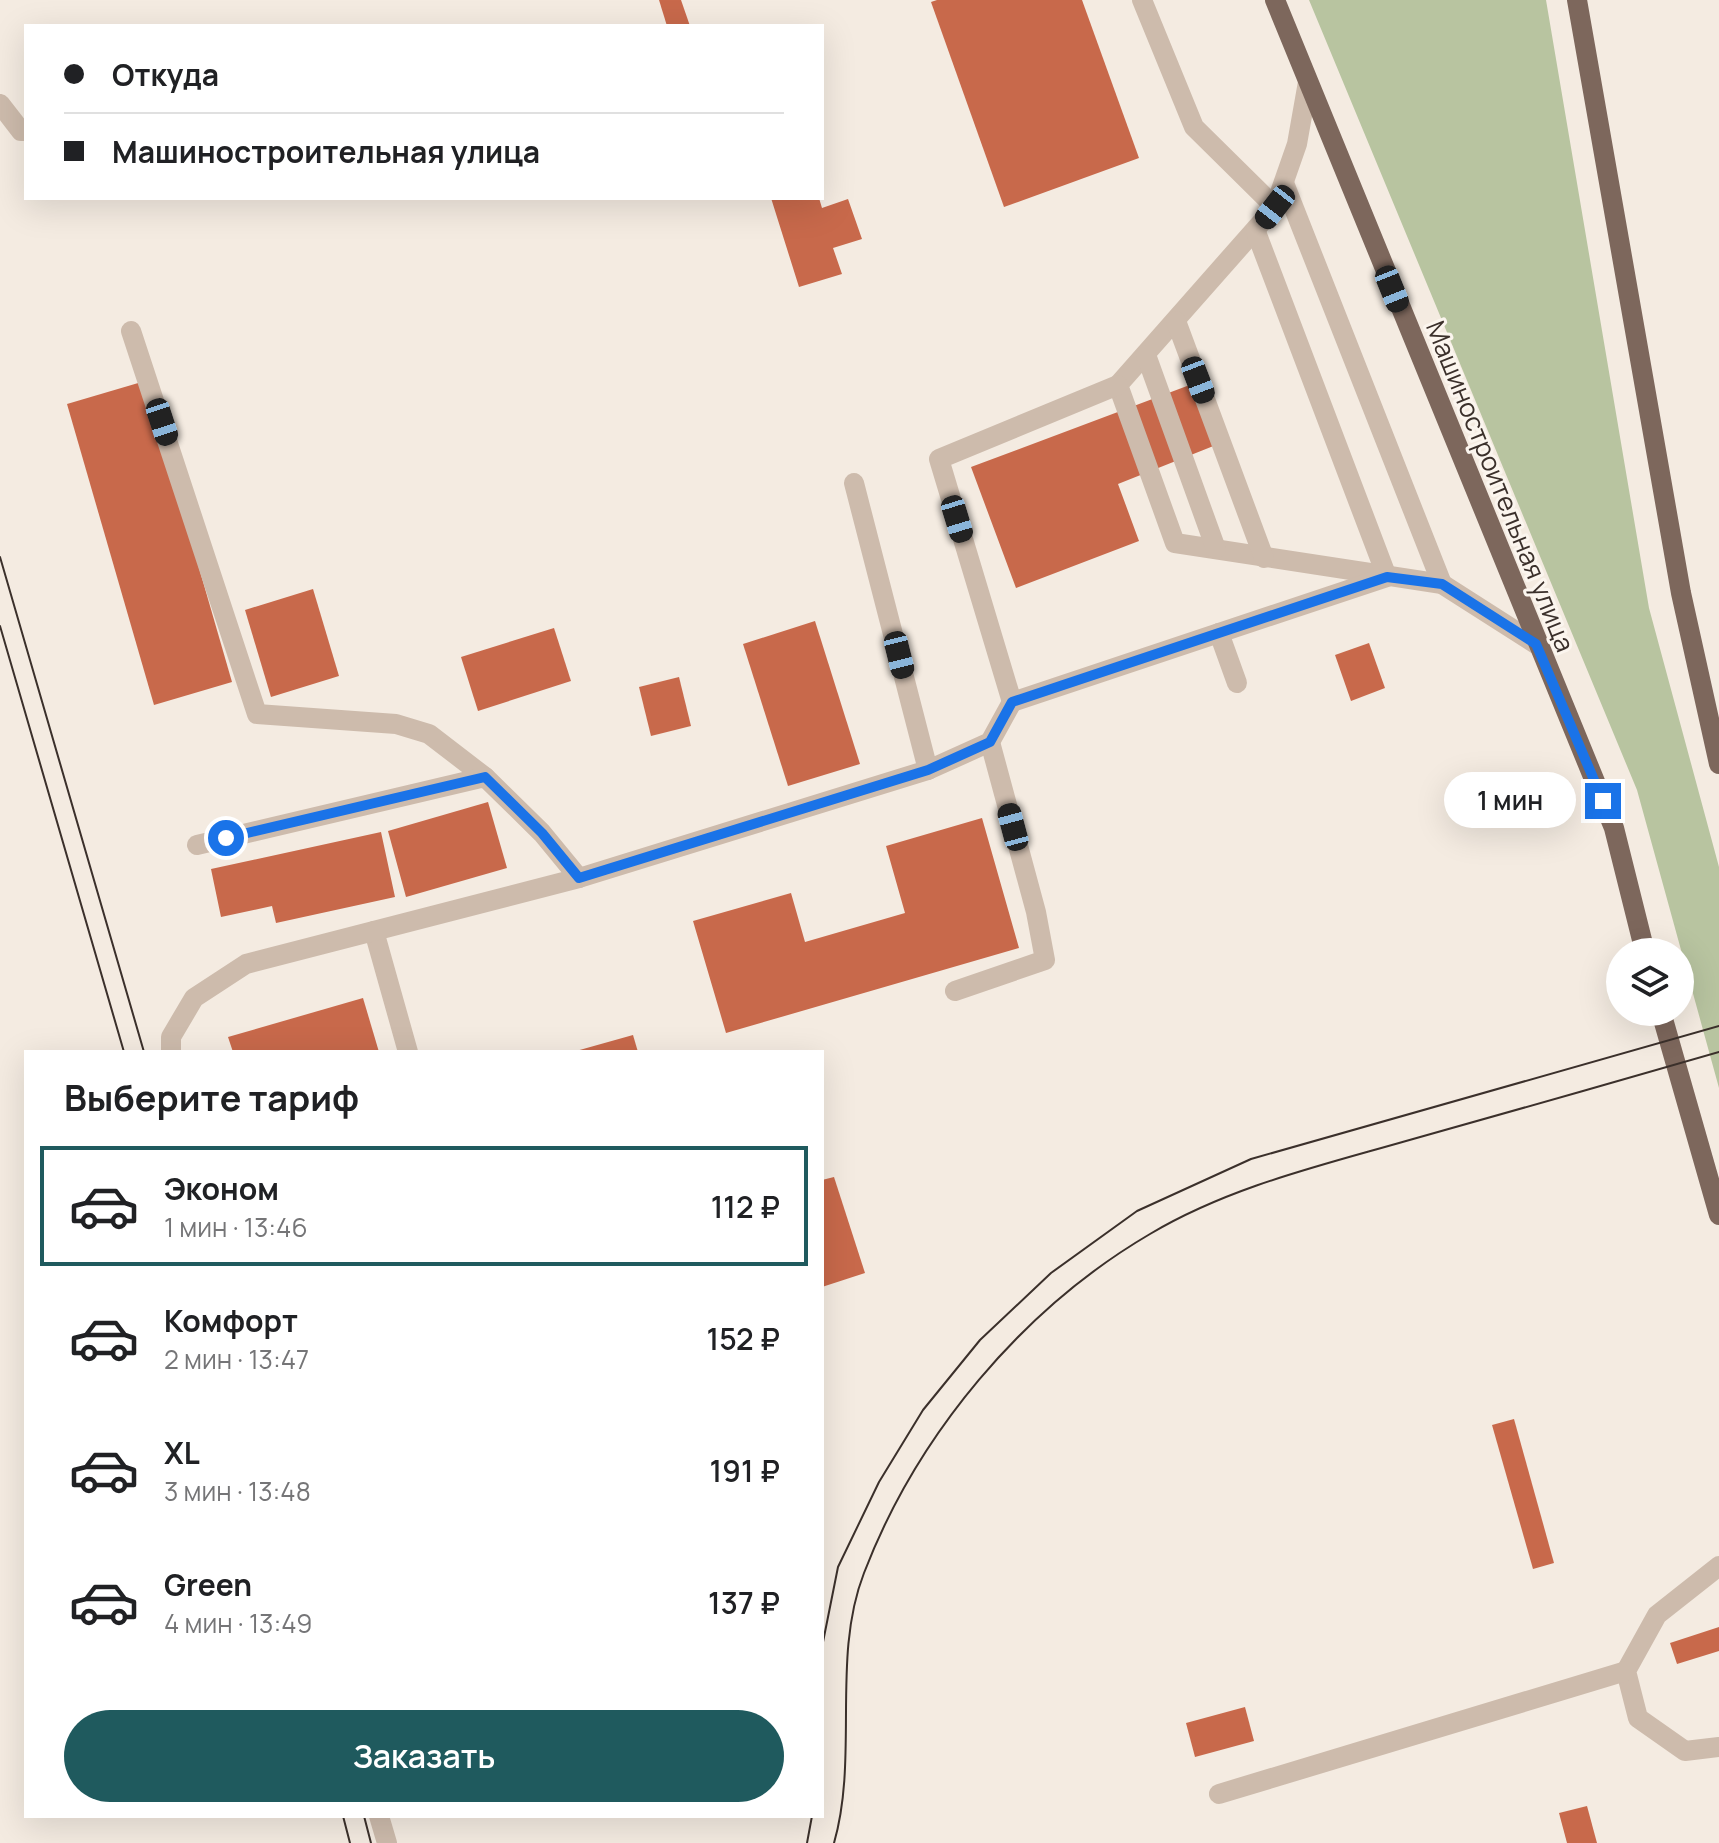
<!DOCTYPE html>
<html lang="ru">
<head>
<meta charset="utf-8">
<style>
	:root { --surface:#fff; --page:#f2f2f2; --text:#202124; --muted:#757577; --line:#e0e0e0; --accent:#1f5a5e }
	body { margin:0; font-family:Manrope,sans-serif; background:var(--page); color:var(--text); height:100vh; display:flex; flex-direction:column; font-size:30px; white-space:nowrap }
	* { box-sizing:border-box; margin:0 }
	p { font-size:26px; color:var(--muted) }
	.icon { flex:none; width:44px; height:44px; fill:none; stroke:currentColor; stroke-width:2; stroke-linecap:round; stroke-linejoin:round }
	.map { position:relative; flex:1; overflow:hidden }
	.side { position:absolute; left:24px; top:1050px; width:800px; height:768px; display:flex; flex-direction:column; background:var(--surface); border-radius:0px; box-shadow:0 8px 32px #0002 }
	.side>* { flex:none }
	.top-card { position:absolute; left:24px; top:24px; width:800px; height:176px; border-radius:0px; box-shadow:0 8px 32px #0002; display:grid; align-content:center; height:176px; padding:0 40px; background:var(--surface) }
	.tools { position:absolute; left:1606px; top:938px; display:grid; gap:16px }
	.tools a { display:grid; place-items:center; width:88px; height:88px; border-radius:50%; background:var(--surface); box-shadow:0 8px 32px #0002; font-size:40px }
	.end { position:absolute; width:36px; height:36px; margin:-18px; border:10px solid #1a73e8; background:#fff; box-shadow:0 0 0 4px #fff }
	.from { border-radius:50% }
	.bubble { position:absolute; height:56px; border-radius:28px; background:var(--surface); box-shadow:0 8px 32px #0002; font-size:26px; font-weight:600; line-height:56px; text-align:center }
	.car { position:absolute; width:24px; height:48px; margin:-24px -12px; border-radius:10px; box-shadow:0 0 6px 2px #0007; background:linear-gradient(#222 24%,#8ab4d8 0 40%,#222 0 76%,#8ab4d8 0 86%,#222 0) }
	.top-card b { display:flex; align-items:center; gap:28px; height:76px; font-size:30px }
	.top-card b+b { border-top:2px solid var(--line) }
	.top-card i { width:20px; height:20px; background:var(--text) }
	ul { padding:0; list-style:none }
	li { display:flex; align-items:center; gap:24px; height:120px; margin:0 16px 12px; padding:0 24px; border:4px solid transparent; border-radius:0px }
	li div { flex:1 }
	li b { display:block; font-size:30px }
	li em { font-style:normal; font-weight:600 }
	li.selected { border-color:var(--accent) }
	li>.icon { width:72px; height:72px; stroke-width:1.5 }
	h2 { padding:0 40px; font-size:36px; line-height:96px }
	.primary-button { display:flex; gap:16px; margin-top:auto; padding:16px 40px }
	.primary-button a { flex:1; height:92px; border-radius:48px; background:var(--accent); color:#fff; font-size:32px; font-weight:600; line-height:92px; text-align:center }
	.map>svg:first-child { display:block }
	.green { fill:#b8c4a0 }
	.building { fill:#c8694b }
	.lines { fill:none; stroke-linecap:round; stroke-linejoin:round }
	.lane { stroke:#cdbbac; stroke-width:20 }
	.primary { stroke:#7d675c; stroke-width:20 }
	.tram { stroke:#3b302b; stroke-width:2 }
	.route { stroke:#1a73e8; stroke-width:10 }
	.labels { text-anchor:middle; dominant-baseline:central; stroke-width:6; stroke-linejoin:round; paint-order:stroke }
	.street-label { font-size:26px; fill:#3b302b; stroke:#fbf5ee }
</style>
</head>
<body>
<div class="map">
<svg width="1719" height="1843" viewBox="0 0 1719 1843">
	<rect width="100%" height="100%" fill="#f4ebe1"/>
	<polygon class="green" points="1309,0 1546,0 1649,608 1719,867 1719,1088 1637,790"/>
	<g class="building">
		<polygon points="659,0 681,0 690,26 667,26"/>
		<polygon points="937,0 1082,0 1139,158 1004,207 931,2"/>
		<polygon points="771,198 819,198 822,208 848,199 862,239 833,248 842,274 799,287"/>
		<polygon points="1203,380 1226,441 1118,484 1139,541 1016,588 971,467"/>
		<polygon points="145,381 232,682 154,705 67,404"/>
		<polygon points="313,589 339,676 271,697 245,610"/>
		<polygon points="815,621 860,764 788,786 743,644"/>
		<polygon points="554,628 571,681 478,711 461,657"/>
		<polygon points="1369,643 1385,688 1351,701 1335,655"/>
		<polygon points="679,677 691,726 651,736 639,687"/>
		<polygon points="488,802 507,868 406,897 388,831"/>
		<polygon points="982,818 1019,948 726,1033 693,921 791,893 805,942 905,913 886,846"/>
		<polygon points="381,832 395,897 276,923 272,906 221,917 211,869"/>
		<polygon points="363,998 379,1052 233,1052 228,1037"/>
		<polygon points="633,1035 638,1052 576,1052 576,1051"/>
		<polygon points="834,1177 865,1273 822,1287 822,1180"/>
		<polygon points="1514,1419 1554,1563 1533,1569 1492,1425"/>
		<polygon points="1719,1627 1719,1651 1677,1664 1670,1643"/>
		<polygon points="1245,1707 1254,1741 1195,1757 1186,1723"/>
		<polygon points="1587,1806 1597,1843 1567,1843 1559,1813"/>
	</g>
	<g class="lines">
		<g class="lane">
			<polyline points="1142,0 1194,127 1275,207"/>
			<polyline points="1308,82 1297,144 1275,207 1118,385 1175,543 1442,584 1536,644"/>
			<polyline points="0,104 21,131 26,131"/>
			<polyline points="1284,183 1442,584"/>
			<polyline points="1176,321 1264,558"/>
			<polyline points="131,331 257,714 396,724 429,734 485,777"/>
			<polyline points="1146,355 1216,549"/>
			<polyline points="1118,385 939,459 1012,702 1387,577 1256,232"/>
			<polyline points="854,483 928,770 990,742 1012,702"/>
			<polyline points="1219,633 1237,683"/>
			<polyline points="197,845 485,777 542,833 579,878"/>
			<polyline points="374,931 408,1052"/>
			<polyline points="955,991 1045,960 1036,912 990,742"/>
			<polyline points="171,1052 171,1037 194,998 246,964 579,878 928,770"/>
			<polyline points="1719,1566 1657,1615 1626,1671 1638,1718 1685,1751 1719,1747"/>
			<polyline points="1219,1794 1626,1671"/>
			<polyline points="379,1816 387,1843"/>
		</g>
		<g class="primary">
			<polyline points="1275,0 1614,828 1645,952"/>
			<polyline points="1577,0 1681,593 1719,764"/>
			<polyline points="1661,1012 1719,1215"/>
		</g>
		<g class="tram">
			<polyline points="0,557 144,1052"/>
			<polyline points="0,626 124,1052"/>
			<polyline points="822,1707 823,1642 838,1567 879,1482 923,1410 980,1340 1051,1273 1137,1211 1251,1159 1719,1026"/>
			<polyline points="343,1816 350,1843"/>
			<polyline points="364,1816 371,1843"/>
			<polyline points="807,1843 812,1816"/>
			<path d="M834,1843C859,1756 831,1658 864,1573C917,1435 1022,1309 1150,1234C1229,1187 1319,1166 1406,1141C1510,1112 1615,1082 1719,1052"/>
		</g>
	</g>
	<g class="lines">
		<polyline class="route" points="226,838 485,777 542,833 579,878 928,770 990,742 1012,702 1387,577 1442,584 1536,644 1603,801"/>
	</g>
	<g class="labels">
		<g class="street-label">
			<text transform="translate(1501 486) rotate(68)">Машиностроительная улица</text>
		</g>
	</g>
</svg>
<div class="tools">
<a><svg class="icon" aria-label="layers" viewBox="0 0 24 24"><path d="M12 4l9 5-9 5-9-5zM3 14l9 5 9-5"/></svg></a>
</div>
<i class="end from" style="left:226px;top:838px"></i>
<i class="end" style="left:1603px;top:801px"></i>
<div class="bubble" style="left:1444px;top:772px;width:132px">1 мин</div>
<i class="car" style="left:1275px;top:207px;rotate:218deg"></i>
<i class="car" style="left:1392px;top:289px;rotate:158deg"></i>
<i class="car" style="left:1198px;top:380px;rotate:159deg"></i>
<i class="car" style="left:162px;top:422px;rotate:162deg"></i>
<i class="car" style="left:957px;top:519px;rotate:163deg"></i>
<i class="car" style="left:899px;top:655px;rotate:166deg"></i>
<i class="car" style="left:1013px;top:827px;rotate:345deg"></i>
<div class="top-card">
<b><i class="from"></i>Откуда</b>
<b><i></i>Машиностроительная улица</b>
</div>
<section class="side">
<h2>Выберите тариф</h2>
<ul>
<li class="selected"><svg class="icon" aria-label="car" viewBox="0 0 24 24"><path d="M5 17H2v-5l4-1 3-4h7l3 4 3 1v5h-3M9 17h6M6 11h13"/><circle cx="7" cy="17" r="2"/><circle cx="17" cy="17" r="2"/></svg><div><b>Эконом</b><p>1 мин · 13:46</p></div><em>112 ₽</em></li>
<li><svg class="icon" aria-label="car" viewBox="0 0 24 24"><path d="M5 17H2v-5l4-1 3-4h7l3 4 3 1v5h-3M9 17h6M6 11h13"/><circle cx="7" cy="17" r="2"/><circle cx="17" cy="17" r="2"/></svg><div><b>Комфорт</b><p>2 мин · 13:47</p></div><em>152 ₽</em></li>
<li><svg class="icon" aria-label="car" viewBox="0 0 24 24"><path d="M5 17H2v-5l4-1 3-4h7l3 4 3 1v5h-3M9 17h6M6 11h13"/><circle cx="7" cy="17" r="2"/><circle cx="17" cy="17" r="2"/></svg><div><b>XL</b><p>3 мин · 13:48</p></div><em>191 ₽</em></li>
<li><svg class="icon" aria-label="car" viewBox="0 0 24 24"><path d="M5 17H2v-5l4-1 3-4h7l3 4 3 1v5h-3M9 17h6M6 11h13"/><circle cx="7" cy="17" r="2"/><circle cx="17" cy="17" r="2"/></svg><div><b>Green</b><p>4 мин · 13:49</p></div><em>137 ₽</em></li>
</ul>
<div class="primary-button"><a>Заказать</a></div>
</section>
</div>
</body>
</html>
